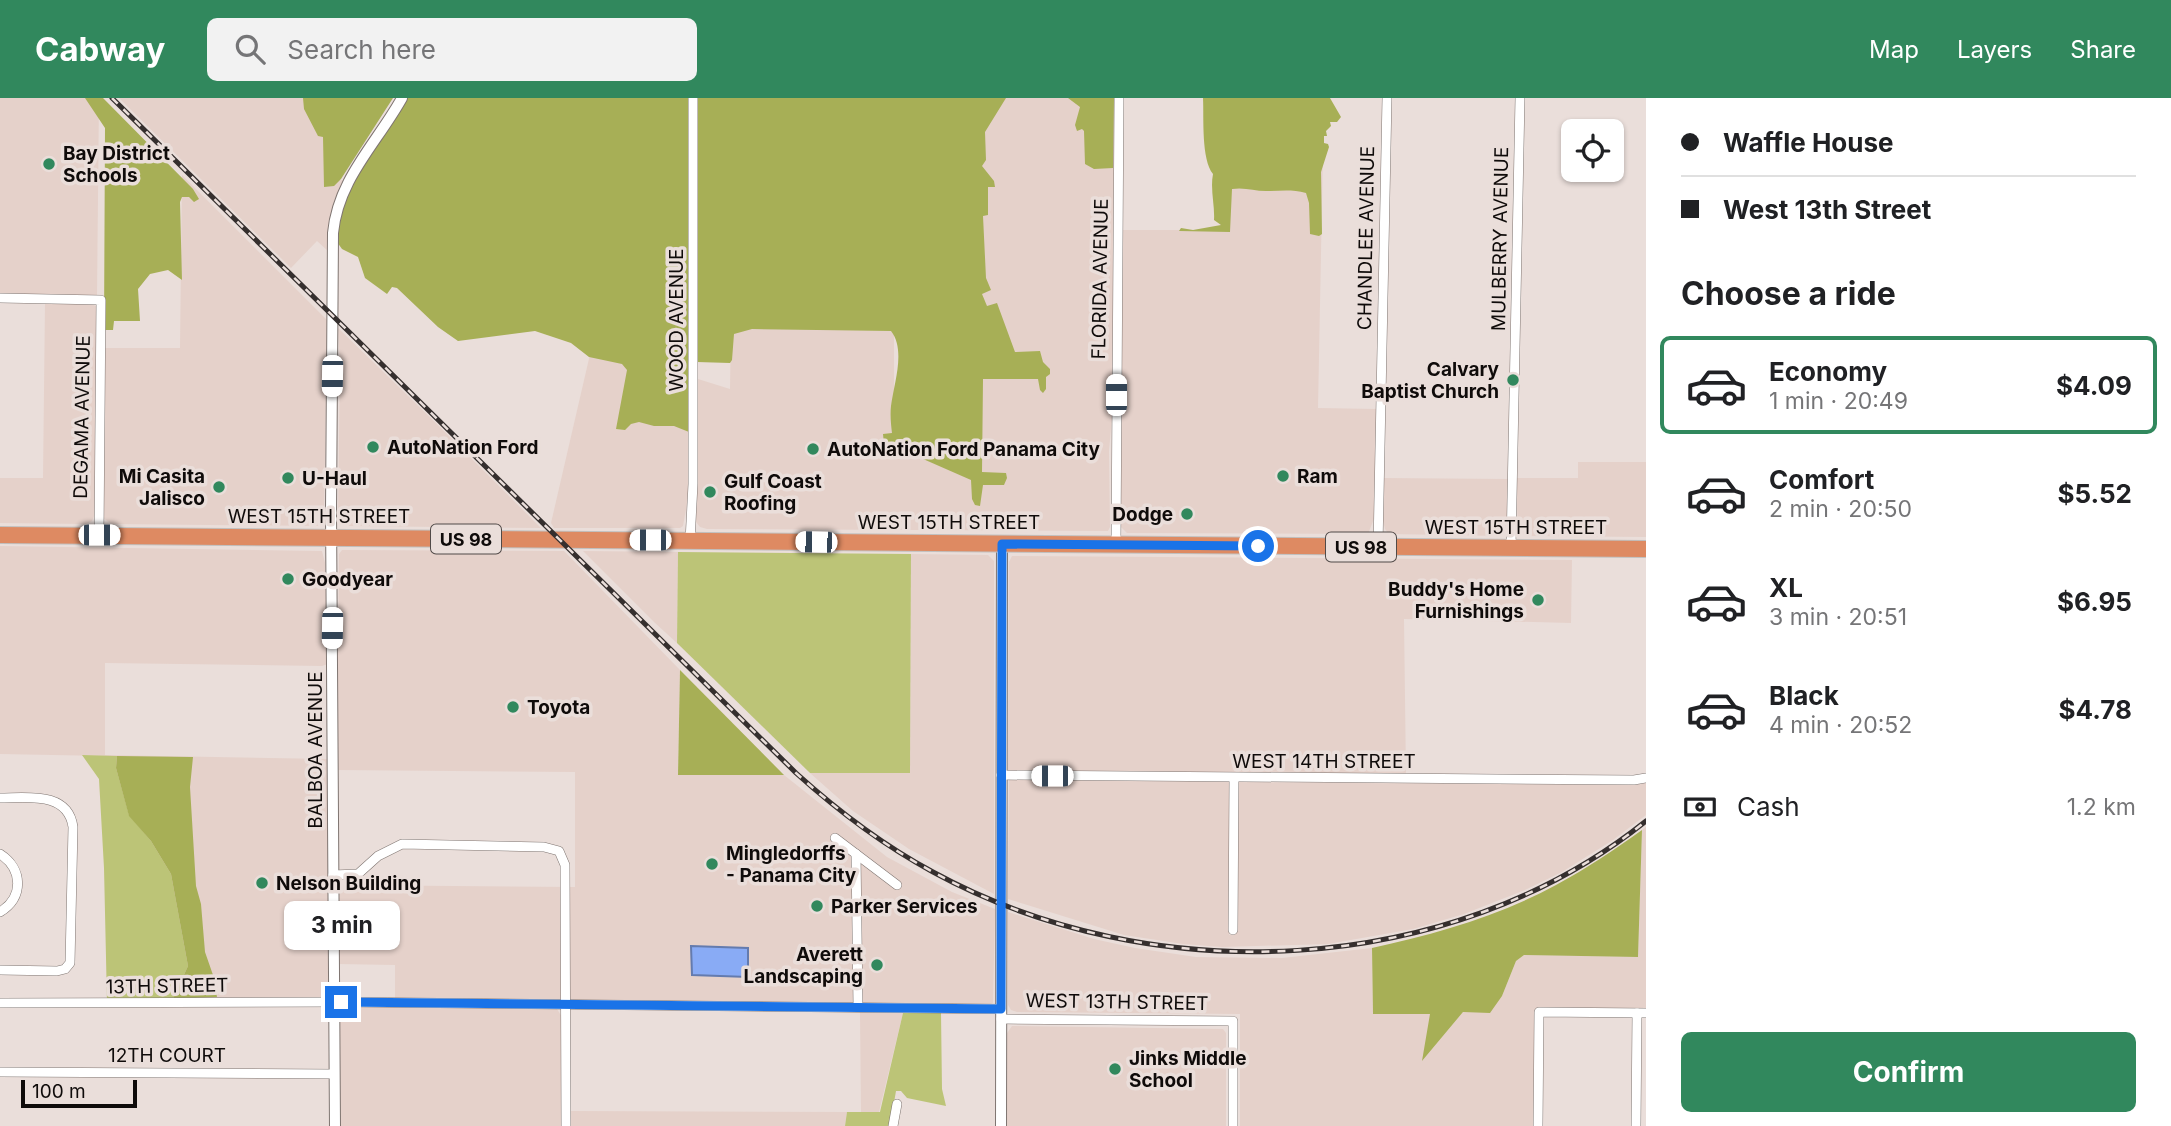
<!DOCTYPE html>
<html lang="en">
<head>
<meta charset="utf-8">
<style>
	:root { --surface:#fff; --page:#f2f2f2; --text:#202124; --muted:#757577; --line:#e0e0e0; --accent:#31885d }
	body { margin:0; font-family:Inter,sans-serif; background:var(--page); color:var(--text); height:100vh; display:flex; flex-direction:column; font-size:26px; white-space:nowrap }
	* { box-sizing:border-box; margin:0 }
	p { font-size:23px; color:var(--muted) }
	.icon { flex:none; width:38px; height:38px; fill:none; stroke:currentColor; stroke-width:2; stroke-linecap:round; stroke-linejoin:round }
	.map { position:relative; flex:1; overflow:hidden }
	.drawer { display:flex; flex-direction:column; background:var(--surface); width:525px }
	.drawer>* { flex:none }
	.banner { display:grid; align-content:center; height:154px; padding:0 35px; background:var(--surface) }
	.controls { position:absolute; left:1561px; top:21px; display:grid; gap:14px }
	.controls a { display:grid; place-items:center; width:63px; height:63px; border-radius:10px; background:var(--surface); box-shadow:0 2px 5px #0004; font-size:35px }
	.scale { position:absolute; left:21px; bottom:18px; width:116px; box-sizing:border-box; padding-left:7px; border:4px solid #0f0b0a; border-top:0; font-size:19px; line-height:24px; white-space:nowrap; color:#0f0b0a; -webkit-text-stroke:5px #eadeda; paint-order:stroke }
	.end { position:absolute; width:32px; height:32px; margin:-16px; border:9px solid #1a73e8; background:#fff; box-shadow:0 0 0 4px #fff }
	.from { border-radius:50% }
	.bubble { position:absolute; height:49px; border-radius:10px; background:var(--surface); box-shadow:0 2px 5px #0004; font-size:23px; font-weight:700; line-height:49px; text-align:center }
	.car { position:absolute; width:21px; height:42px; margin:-21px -10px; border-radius:9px; box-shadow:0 0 5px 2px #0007; background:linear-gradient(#fff 24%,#345 0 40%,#fff 0 76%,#345 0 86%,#fff 0) }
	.banner b { display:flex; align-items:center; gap:24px; height:66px; font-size:26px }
	.banner b+b { border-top:2px solid var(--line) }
	.banner i { width:18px; height:18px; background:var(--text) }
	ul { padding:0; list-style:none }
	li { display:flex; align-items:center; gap:21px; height:98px; margin:0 14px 10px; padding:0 21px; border:4px solid transparent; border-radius:10px }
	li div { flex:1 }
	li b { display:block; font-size:26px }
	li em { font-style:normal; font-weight:700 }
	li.active { border-color:var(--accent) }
	li>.icon { width:63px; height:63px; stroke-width:1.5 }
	h2 { padding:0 35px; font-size:32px; line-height:84px }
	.pay { display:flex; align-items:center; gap:18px; height:77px; padding:0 35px; font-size:26px }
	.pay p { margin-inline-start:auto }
	.cta { display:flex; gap:14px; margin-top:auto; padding:14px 35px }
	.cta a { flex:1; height:80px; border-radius:10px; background:var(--accent); color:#fff; font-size:28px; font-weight:700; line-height:80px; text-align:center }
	header { display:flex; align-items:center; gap:42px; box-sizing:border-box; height:98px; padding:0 35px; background:var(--accent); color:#fff }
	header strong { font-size:33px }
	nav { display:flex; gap:38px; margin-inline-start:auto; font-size:24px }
	.search { width:490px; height:63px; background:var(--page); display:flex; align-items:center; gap:18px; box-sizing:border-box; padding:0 24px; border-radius:10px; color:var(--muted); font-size:26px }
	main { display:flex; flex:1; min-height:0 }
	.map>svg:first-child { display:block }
	.built { fill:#e5d1ca }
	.green { fill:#bcc477 }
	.forest { fill:#a7af56 }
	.water { fill:#89abf5; stroke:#647bae; stroke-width:2 }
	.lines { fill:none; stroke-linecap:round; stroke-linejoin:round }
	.minor-casing { stroke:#7f7571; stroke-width:10 }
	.tertiary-casing { stroke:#7f7571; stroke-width:12 }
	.trunk-casing { stroke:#c1c0bf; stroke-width:18 }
	.minor { stroke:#fff; stroke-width:9 }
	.tertiary { stroke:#fff; stroke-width:10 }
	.trunk { stroke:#de8a62; stroke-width:16 }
	.rail-casing { stroke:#352f2e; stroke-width:5 }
	.rail { stroke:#eadeda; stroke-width:2.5; stroke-dasharray:8; stroke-linecap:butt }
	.route { stroke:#1a73e8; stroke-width:9 }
	.poi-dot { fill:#31885d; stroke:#eadeda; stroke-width:2.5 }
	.labels { text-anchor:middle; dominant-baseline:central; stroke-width:7; stroke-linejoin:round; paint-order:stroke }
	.shield { fill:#eadeda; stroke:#514a48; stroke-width:2 }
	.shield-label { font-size:18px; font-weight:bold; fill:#0f0b0a }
	.poi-label { font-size:19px; font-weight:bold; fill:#0f0b0a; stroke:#eadeda; text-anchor:start }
	.street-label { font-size:19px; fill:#0f0b0a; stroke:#eadeda }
</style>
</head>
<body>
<header>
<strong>Cabway</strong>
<div class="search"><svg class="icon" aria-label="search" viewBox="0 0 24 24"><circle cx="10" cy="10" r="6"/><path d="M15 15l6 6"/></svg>Search here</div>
<nav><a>Map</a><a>Layers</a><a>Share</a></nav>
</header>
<main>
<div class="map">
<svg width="1646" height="1028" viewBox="0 0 1646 1028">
	<rect width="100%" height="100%" fill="#eadeda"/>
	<g class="built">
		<polygon points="0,0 99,0 97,198 0,196"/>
		<polygon points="119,0 329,0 329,83 344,82 335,105 328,153 317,143 291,170"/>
		<polygon points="979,0 1116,0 1112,318 1109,353 1110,429 1108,433 707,431 700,429 696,424 698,281 730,291 731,226 894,226 894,343"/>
		<polygon points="1225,0 1324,0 1318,310 1377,311 1375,418 1368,436 1127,435 1120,428 1122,132 1224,132"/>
		<polygon points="182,77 327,222 324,419 319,428 112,426 103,420 105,250 180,250"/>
		<polygon points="45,205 89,205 98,209 95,416 92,423 86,426 0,425 0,380 43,380"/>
		<polygon points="338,230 435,324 541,430 350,428 341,425 338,419 340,266"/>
		<polygon points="591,252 689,279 688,400 683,428 680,430 554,430 551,425"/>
		<polygon points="1578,364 1646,364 1646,439 1525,438 1518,433 1516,380 1578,380"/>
		<polygon points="1383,380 1509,381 1508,428 1500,438 1389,436 1385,431 1382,418"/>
		<polygon points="0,448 322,453 325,465 328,566 322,568 105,565 105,657 329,661 328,898 324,901 107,904 105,658 0,656"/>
		<polygon points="342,452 564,453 680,572 678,676 784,677 887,759 952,794 995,811 993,905 987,908 395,900 395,867 338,866 338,787 575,789 575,674 337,672 339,456"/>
		<polygon points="583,453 678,454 677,545 654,524"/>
		<polygon points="911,456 988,457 994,463 994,796 909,751 853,713 810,675 910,675"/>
		<polygon points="1012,458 1572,462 1571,525 1404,521 1406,677 1008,673 1009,464"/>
		<polygon points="1009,682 1230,684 1229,837 1236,836 1237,684 1634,687 1646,685 1646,717 1613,742 1562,774 1525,792 1464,816 1413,831 1328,846 1222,849 1183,846 1124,837 1008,801"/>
		<polygon points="1646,729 1646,911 1539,910 1535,1028 1240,1028 1240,916 1017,914 1011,912 1008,907 1008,814 1094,841 1135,850 1196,859 1282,860 1372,850 1373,916 1431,916 1423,962 1463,914 1502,898 1516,863 1524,857 1638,859 1642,732"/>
		<polygon points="349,908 557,911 562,919 562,1028 339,1028 338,917 342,910"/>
		<polygon points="860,914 903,915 879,1014 861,1014"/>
		<polygon points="1012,928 1223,931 1226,935 1226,1028 1005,1028 1005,938"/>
		<polygon points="569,1013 847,1014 845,1028 570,1028"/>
	</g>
	<g class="green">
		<polygon points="678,454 911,456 910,675 810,675 677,545"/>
		<polygon points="82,657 117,658 116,670 129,717 151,743 171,776 188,868 173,901 107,904 104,770 99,681"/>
		<polygon points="903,915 941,915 942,991 946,1008 907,1000 901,993 896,993 890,1028 845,1028 847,1014 880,1014"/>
	</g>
	<g class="forest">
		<polygon points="85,0 103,0 193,91 199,101 194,104 189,99 182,99 180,104 182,182 168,172 150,176 138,191 140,223 114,223 113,232 104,232 105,30"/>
		<polygon points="303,0 393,0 341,81 334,88 324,89 323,39 318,38 304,11"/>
		<path d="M407,0H689V334L674,328H654L639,324L631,326L625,332L616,331L627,272L622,266L589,259L571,245L535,233L458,243L438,229L397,190L392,189L387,196L365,180L358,159L342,151L337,144C342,84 378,50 407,0Z"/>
		<path d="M698,0H1006L985,34L986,62L982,68L994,83L995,89H988V117L983,118L986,180L991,192L982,196L987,208L997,205L1015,254L1040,253L1043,264L1050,271V276L1046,279V291L1043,295L1040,292L1038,281H983L982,374L1006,375L1007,380L1004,387H983L980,408L975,407L972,401L971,382L898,350L893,357L884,346L883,336L892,335C891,327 890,317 891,308C894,285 906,252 891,233L752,231L734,236L732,262L730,265L697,264Z"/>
		<polygon points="1068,0 1114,0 1113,70 1094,71 1085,66 1084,33 1082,31 1077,33 1075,27 1080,9"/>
		<path d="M1203,0H1330L1341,19L1337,24H1330L1331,28L1326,33L1327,38H1324V45L1328,46L1329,49L1321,74L1322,136L1319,138L1310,136L1309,105L1306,95C1292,91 1280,93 1266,93C1254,93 1245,89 1232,91L1230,134L1179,133L1181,130L1193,132L1221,127L1214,122C1215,108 1210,91 1213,76C1201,61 1204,20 1203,0Z"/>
		<polygon points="680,572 784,677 678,677"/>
		<polygon points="117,658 193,659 190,689 196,788 201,806 205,854 213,877 217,899 173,901 188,868 171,776 151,743 129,718 116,670"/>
		<path d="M1642,732L1638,859L1524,857L1516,863L1502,898L1490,915L1463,914L1422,963L1430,916H1373L1372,850C1435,836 1499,818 1556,787C1586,771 1614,752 1642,732Z"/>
	</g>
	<polygon class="water" points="691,848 748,850 748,879 692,877"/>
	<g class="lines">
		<defs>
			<g id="minor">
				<polyline points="0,200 101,202 99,437"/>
				<polyline points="690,443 693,386 693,0"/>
				<polyline points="1116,446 1119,0"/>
				<polyline points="1378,449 1387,0"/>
				<polyline points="1511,450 1520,0"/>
				<polyline points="1001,677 1634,682 1646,680"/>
				<path d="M0,700C27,700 68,693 73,729L70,865L65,871L57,873L0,872"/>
				<polyline points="835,740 897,787"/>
				<path d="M0,756C23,771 24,799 0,814"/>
				<polyline points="856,756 858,909"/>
				<polyline points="333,777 358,776 378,758 402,746 544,749 559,753 565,767 566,1028"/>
				<polyline points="1233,832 1234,680"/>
				<polyline points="0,905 343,904 1001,911"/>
				<polyline points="1001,921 1233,923 1233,1028"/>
				<polyline points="0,974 334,976"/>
				<polyline points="893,1028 897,1006"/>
				<polyline points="1538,1028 1539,914 1646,915"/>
				<polyline points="1636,1028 1637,915"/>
			</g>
			<g id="tertiary">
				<path d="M335,1028L331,414L333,135C338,81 377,45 402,0"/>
				<polyline points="1001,1028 1002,446"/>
			</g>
			<polyline id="trunk" points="0,437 1646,451"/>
		</defs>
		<use href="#minor" class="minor-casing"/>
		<use href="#tertiary" class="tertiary-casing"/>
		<use href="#trunk" class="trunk-casing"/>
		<use href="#minor" class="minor"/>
		<use href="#tertiary" class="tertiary"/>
		<use href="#trunk" class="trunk"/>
		<defs>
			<path id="rail" d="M112,0L796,675C838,713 883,747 933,774C1151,893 1449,881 1646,723"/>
		</defs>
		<use href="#rail" class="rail-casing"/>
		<use href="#rail" class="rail"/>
	</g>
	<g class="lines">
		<polyline class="route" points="341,904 1001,911 1002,446 1258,448"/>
	</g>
	<g class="poi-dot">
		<circle cx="49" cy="66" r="7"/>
		<circle cx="1513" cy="282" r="7"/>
		<circle cx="373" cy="349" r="7"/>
		<circle cx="813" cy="351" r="7"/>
		<circle cx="1283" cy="378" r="7"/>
		<circle cx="288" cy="380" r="7"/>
		<circle cx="219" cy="389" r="7"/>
		<circle cx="710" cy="394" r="7"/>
		<circle cx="1187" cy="416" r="7"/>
		<circle cx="288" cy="481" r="7"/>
		<circle cx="1538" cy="502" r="7"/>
		<circle cx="513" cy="609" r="7"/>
		<circle cx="712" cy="766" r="7"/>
		<circle cx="262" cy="785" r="7"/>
		<circle cx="817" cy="808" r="7"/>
		<circle cx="877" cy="867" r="7"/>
		<circle cx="1115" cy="971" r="7"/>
	</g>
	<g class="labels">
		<g class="shield">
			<rect x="431" y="426.5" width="70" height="29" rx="5"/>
			<rect x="1326" y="434.5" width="70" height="29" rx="5"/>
		</g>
		<g class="shield-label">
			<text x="466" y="441">US 98</text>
			<text x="1361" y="449">US 98</text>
		</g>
		<g class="poi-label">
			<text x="63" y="55">Bay District<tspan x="63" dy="22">Schools</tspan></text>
			<text x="1499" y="271" text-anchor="end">Calvary<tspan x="1499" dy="22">Baptist Church</tspan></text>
			<text x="387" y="349">AutoNation Ford</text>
			<text x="827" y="351">AutoNation Ford Panama City</text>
			<text x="205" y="378" text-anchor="end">Mi Casita<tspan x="205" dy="22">Jalisco</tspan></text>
			<text x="1297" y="378">Ram</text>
			<text x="302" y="380">U-Haul</text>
			<text x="724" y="383">Gulf Coast<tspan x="724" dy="22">Roofing</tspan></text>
			<text x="1173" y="416" text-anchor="end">Dodge</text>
			<text x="302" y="481">Goodyear</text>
			<text x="1524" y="491" text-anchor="end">Buddy's Home<tspan x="1524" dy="22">Furnishings</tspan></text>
			<text x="527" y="609">Toyota</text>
			<text x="726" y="755">Mingledorffs<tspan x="726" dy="22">- Panama City</tspan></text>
			<text x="276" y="785">Nelson Building</text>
			<text x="831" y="808">Parker Services</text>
			<text x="863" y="856" text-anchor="end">Averett<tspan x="863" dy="22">Landscaping</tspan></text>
			<text x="1129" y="960">Jinks Middle<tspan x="1129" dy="22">School</tspan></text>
		</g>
		<g class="street-label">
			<text transform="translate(1366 140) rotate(-89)">CHANDLEE AVENUE</text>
			<text transform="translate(1500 141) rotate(-89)">MULBERRY AVENUE</text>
			<text transform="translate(1100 181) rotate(-89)">FLORIDA AVENUE</text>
			<text transform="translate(676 222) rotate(-90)">WOOD AVENUE</text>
			<text transform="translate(82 319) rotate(-89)">DEGAMA AVENUE</text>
			<text x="319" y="418">WEST 15TH STREET</text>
			<text x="949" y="424">WEST 15TH STREET</text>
			<text x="1516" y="429">WEST 15TH STREET</text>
			<text transform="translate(315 652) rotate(-90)">BALBOA AVENUE</text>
			<text x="1324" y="663">WEST 14TH STREET</text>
			<text transform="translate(167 888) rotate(-1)">13TH STREET</text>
			<text transform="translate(1117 904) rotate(1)">WEST 13TH STREET</text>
			<text x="167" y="957">12TH COURT</text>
		</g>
	</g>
</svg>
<div class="controls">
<a><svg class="icon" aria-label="locate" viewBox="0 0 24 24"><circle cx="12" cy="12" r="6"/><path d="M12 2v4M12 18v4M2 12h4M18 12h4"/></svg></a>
</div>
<div class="scale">100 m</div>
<i class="end from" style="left:1258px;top:448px"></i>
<i class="end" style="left:341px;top:904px"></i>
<div class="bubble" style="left:284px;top:803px;width:116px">3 min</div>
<i class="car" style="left:332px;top:278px;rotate:181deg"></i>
<i class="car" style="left:1116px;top:297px;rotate:0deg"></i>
<i class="car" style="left:99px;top:437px;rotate:90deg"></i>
<i class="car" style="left:650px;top:442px;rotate:270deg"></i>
<i class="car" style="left:816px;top:444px;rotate:271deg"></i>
<i class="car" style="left:332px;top:530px;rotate:181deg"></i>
<i class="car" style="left:1052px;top:678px;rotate:270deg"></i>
</div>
<section class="drawer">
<div class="banner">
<b><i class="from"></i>Waffle House</b>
<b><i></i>West 13th Street</b>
</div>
<h2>Choose a ride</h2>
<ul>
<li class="active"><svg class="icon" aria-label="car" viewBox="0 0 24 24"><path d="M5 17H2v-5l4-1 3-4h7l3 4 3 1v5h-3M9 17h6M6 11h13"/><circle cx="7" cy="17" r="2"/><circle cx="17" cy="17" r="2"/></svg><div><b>Economy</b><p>1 min · 20:49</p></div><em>$4.09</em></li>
<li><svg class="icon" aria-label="car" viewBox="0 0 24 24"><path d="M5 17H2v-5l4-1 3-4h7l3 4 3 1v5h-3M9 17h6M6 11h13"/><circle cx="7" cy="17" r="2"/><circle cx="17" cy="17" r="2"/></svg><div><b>Comfort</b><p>2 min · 20:50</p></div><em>$5.52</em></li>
<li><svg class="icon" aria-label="car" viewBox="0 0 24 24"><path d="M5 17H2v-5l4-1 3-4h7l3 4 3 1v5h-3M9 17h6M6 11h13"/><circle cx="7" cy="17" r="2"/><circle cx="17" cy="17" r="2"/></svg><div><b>XL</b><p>3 min · 20:51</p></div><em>$6.95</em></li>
<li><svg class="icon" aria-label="car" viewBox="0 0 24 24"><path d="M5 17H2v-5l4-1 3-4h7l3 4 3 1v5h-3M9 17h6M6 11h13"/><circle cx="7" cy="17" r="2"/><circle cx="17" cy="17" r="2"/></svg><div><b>Black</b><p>4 min · 20:52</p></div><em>$4.78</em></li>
</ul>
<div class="pay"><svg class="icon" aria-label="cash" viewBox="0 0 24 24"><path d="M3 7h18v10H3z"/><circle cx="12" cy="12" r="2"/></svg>Cash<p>1.2 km</p></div>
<div class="cta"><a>Confirm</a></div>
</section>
</main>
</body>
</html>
